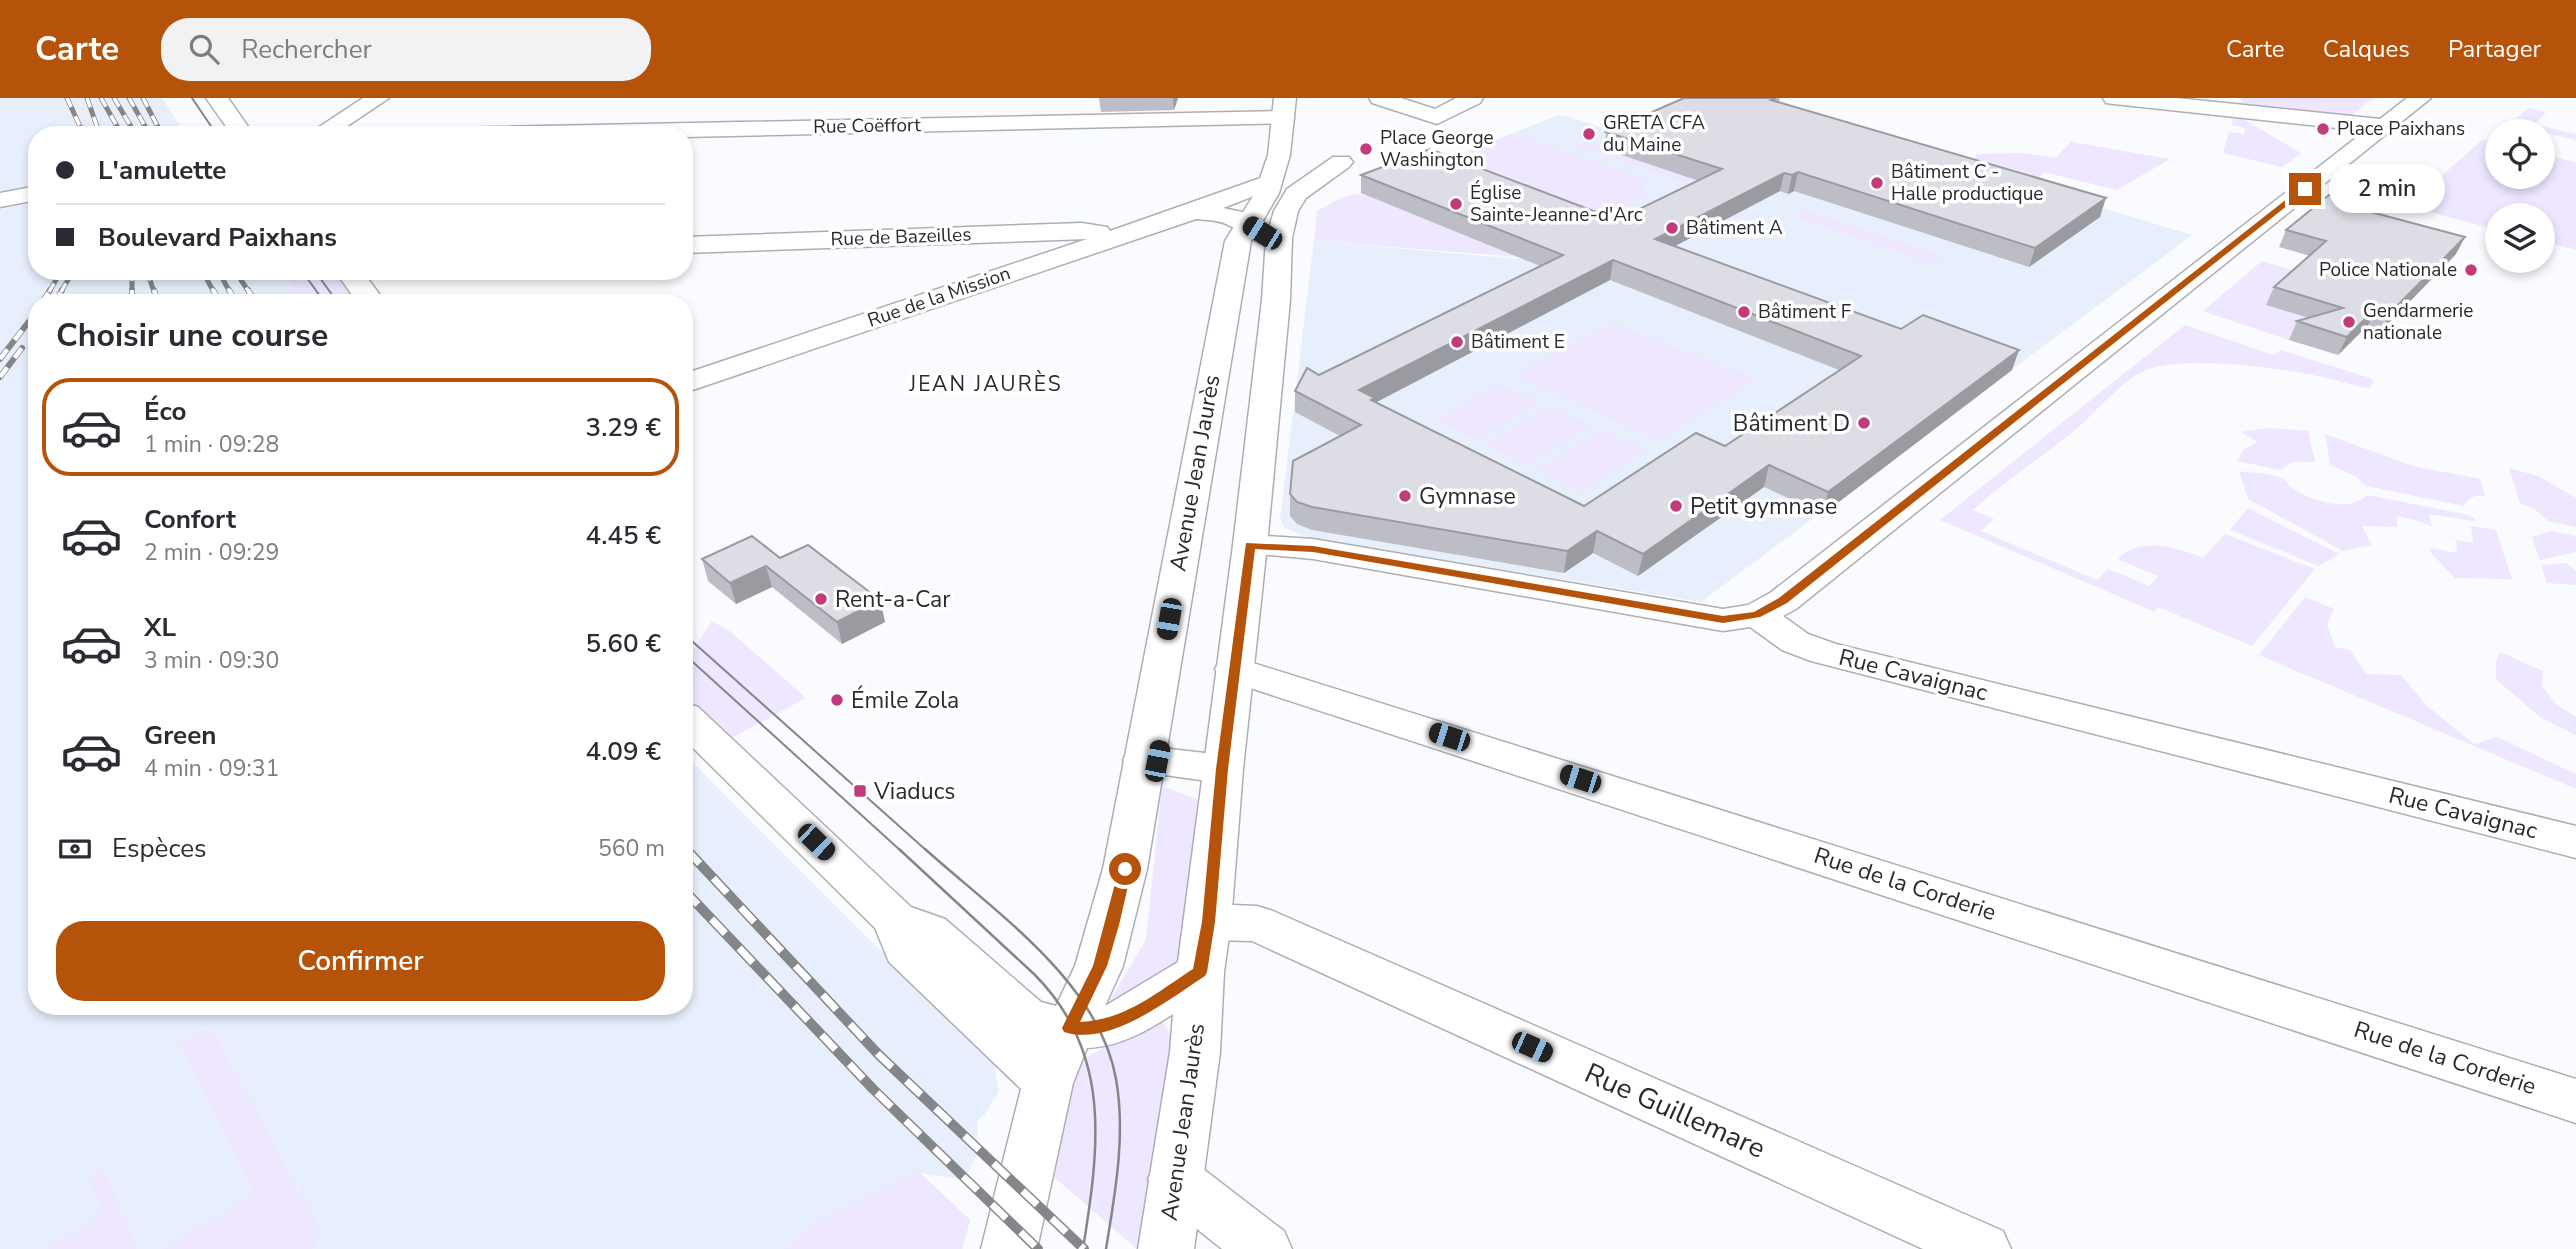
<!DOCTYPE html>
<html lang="fr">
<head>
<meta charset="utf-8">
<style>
	:root { --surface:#fff; --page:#f2f2f3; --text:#2b2b33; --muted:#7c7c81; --line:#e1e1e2; --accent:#b45309 }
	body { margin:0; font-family:"Nunito Sans",sans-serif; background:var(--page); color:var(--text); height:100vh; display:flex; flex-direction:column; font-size:26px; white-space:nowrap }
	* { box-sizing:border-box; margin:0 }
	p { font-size:23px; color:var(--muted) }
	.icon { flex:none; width:38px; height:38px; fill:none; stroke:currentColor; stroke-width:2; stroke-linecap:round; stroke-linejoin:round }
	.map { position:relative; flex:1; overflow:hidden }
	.drawer { position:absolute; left:28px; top:196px; width:665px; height:721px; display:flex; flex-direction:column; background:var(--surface); border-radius:28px; box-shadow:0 4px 10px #0003 }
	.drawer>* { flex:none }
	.banner { position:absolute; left:28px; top:28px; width:665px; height:154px; border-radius:28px; box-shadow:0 4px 10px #0003; display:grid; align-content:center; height:154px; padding:0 28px; background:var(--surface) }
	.controls { position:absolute; left:2485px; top:21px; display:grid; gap:14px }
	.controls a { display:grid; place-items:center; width:70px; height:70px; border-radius:50%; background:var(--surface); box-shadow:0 4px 10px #0003; font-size:35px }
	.end { position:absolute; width:32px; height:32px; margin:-16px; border:9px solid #b45309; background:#fff; box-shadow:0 0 0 4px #fff }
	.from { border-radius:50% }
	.bubble { position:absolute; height:49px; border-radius:24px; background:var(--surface); box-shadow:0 4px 10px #0003; font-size:23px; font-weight:600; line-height:49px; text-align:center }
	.car { position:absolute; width:21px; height:42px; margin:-21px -10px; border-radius:9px; box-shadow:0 0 5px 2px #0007; background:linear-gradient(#222 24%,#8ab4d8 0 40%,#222 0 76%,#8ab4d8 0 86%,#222 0) }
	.banner b { display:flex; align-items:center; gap:24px; height:66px; font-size:26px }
	.banner b+b { border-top:2px solid var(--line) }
	.banner i { width:18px; height:18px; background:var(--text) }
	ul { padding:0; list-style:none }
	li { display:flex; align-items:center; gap:21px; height:98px; margin:0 14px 10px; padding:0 14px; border:4px solid transparent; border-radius:28px }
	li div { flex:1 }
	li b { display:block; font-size:26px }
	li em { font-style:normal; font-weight:600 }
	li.on { border-color:var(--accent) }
	li>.icon { width:63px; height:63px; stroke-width:1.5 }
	h2 { padding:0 28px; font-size:32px; line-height:84px }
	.pay { display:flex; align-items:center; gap:18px; height:77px; padding:0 28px; font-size:26px }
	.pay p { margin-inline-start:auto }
	.cta { display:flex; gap:14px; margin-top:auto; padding:14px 28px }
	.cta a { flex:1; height:80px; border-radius:28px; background:var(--accent); color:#fff; font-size:28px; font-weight:600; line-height:80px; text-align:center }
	header { display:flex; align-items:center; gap:42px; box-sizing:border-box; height:98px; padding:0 35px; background:var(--accent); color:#fff }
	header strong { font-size:33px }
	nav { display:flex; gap:38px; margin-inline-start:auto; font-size:24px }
	.search { width:490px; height:63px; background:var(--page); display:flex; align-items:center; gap:18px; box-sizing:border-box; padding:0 24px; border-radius:28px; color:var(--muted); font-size:26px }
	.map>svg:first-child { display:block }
	.built { fill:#e7effd }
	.green { fill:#eee7ff }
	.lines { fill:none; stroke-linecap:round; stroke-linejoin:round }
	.minor-casing { stroke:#abafb5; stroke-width:3 }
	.major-casing { stroke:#abafb5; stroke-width:3 }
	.minor { fill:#fff; fill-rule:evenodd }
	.major { fill:#fff; fill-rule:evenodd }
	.tram-far1 { stroke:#858689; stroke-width:2 }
	.tram { stroke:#858689; stroke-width:2.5 }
	.rail-far3-casing { stroke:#858689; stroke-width:5 }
	.rail-far2-casing { stroke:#858689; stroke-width:6 }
	.rail-far1-casing { stroke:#858689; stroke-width:8 }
	.rail-casing { stroke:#858689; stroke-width:10 }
	.rail-far3 { stroke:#fff; stroke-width:3.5; stroke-dasharray:10; stroke-linecap:butt }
	.rail-far2 { stroke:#fff; stroke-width:4.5; stroke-dasharray:12; stroke-linecap:butt }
	.rail-far1 { stroke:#fff; stroke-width:5; stroke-dasharray:16; stroke-linecap:butt }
	.rail { stroke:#fff; stroke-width:7; stroke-dasharray:20; stroke-linecap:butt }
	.wall { fill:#bdbec5; fill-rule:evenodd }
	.shaded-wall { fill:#9a9ba0 }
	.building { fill:#dcdde5; stroke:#9a9ba0; stroke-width:2; fill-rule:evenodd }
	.route { fill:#b45309 }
	.poi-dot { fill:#c23b7a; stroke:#fff; stroke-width:2.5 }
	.labels { text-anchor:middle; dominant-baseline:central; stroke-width:7; stroke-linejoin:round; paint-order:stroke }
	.far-poi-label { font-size:19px; fill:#292a2d; stroke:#fff; text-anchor:start }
	.far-street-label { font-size:19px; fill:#292a2d; stroke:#fff }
	.far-quarter-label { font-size:21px; letter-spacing:2px; fill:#292a2d; stroke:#fff }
	.poi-label { font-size:23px; fill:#292a2d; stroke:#fff; text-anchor:start }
	.street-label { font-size:23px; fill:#292a2d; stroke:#fff }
	.near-street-label { font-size:28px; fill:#292a2d; stroke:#fff }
</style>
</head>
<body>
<header>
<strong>Carte</strong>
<div class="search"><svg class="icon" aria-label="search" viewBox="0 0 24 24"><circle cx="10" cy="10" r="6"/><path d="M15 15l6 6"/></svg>Rechercher</div>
<nav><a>Carte</a><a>Calques</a><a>Partager</a></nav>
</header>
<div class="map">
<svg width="2576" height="1151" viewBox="0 0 2576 1151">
	<rect width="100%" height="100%" fill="#f9fbfe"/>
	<g class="built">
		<polygon points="0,0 162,0 186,37 37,37 37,87 0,94"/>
		<polygon points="1563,17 1630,39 1967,70 2192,137 1701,504 1310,440 1285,430 1280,420 1281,413 1314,143 1518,161 1591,125 1436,67 1553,19"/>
		<polygon points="37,104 37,173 282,173 304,205 37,205 37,908 684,908 684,656 994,966 999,993 985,1016 977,1023 978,1055 964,1082 920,1075 970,1122 962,1151 0,1151 0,111"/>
	</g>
	<g class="green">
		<polygon points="2242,0 2373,0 2349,19 2241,7"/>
		<polygon points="2528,10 2546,14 2535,27 2576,36 2576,42 2530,31 2534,27 2515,22"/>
		<polygon points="2234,18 2243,21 2301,55 2282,69 2223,55 2229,34 2244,36 2245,30 2231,27"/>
		<polygon points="1510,36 1642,80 1647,97 1592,124 1436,67"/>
		<polygon points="2482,42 2497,46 2497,79 2543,79 2543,57 2576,64 2576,152 2543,143 2543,117 2497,117 2497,132 2408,108"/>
		<polygon points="1583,44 1718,89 1710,93 1575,47"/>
		<polygon points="2071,44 2170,61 2117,92 2044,74 2030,89 1975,65 1976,56 2023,55 2056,60"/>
		<polygon points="1359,96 1369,98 1520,159 1314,143 1317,113 1343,99"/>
		<polygon points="1805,112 1945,159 1933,166 1793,119"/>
		<polygon points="2262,163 2360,192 2311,221 2289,242 2203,213"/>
		<polygon points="282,173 348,173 372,205 304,205"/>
		<polygon points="1611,224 1757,281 1659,343 1515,277"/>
		<path d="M2185,227L2274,257L2280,252L2370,280L2374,284L2369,290C2353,288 2338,282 2322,279C2279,270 2194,258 2152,270C2125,277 2096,315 2074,333C2041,360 2005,382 1973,412L1994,421L1981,433L2097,482L2108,471L2149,488L2158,478L2118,461C2139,438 2177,449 2203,460L2225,436L2315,471L2252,548L2158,509L2155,514L1940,422Z"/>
		<polygon points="1500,286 1542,304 1477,342 1435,322"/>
		<polygon points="1548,308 1592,327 1528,367 1484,346"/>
		<polygon points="2269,330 2308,333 2315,364 2293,364 2280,372 2237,363 2243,352 2258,344 2241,334"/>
		<polygon points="1601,332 1647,352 1583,394 1537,372"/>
		<path d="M2325,336L2413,368L2480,381L2485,398C2476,397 2467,399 2464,408L2366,388L2357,379L2330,367Z"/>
		<polygon points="2509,370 2538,378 2576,400 2576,429 2548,423 2534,411 2520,405"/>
		<path d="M2239,373C2251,375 2272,375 2283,381C2287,384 2290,389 2295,392C2313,403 2351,415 2367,397L2469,417L2478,424L2429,416L2431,427L2456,442L2473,445L2471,428L2496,432L2512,481L2455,480L2432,456L2430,450L2457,455L2456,441C2433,428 2423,423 2397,418V429L2362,428L2372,447L2343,453L2248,401Z"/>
		<polygon points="2248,410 2339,456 2319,468 2230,432"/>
		<polygon points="2550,433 2576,438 2576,454 2540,462 2532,439"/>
		<polygon points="2566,465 2576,473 2576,487 2547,485 2541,467"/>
		<polygon points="2305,499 2334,511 2327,527 2335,549 2350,552 2366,576 2401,577 2425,606 2474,646 2497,639 2576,676 2576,691 2259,557"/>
		<polygon points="712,523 731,534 806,600 717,648 684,588 684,565"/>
		<polygon points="2500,554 2543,573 2542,588 2556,606 2576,619 2576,637 2541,620 2496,581 2496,564"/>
		<polygon points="1162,688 1201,703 1182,867 1111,906 1111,900 1146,842"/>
		<polygon points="1161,920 1192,979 1166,1151 1137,1151 1030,1058 1052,977"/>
		<polygon points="211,929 321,1133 313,1151 162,1151 255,1096 179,946"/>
		<polygon points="103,1070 138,1151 46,1151 103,1116 88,1079"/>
		<polygon points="919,1074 970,1122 962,1151 785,1151 812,1127"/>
	</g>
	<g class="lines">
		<defs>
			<g id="minor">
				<polygon points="363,0 389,0 334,37 307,37"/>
				<polygon points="2103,0 2176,0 2380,21 2407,0 2431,0 1796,511 1783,518 1808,536 1836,546 2576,728 2576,760 1811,563 1782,552 1750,529 1723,533 1313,461 1238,454 1233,447 1238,440 1250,437 1313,441 1723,511 1748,507 1770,495 2365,33 2114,6 2106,5"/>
				<polygon points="1283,13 1291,15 1294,20 1291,25 684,39 684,37 441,37 444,32 452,30"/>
				<path d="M1269,77L1277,79L1281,84L1277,89L1223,110L1242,114L1288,140L1292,145L1288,150C1266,156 1248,135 1228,127C1219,122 1206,122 1196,121L684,295V276L1087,141L684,155V139L1082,125L1107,129L1110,133Z"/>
				<polygon points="37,88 37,102 0,109 0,95"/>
				<polygon points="1234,559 2576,981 2576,1025 1220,580 1215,571 1220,562"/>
				<polygon points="1144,648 1222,657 1237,661 1243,671 1237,681 1222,685 1129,672 1123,662 1129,652"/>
				<polygon points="1208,806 1257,808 1273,813 2003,1133 2011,1151 1923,1151 1252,843 1208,842 1192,836 1185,824 1192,812"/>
				<polygon points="1175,1057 1194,1064 1284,1133 1292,1151 1222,1151 1156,1098 1148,1081 1156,1064"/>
			</g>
			<g id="major">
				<polygon points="206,0 228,0 254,37 232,37"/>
				<path d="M1274,0H1296L1290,57L1279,95L1251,143L1147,771L1123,868L1105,908L1178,864L1233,447L1262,202L1266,140L1274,113L1287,91L1333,59H1349L1353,64L1349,69L1306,100L1298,113L1292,140L1290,202L1267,447L1243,671L1231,824L1224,874L1220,954L1194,1151H1138L1170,954L1173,916C1147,933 1119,949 1087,950L1073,985L1037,1151H981L1021,991L889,864L875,830L684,641V605L698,609L911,809L945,821L1041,904L1056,908L1075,868L1103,771L1225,143L1255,95L1268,57Z"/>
				<polygon points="1369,0 1401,0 1435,11 1456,0 1483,0 1480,5 1437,26 1372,5"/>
				<polygon points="335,173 362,173 386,205 358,205"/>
			</g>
		</defs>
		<use href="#minor" class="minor-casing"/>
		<use href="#major" class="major-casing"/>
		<use href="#minor" class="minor"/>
		<use href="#major" class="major"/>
		<g class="tram-far1">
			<polyline points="192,0 217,37"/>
			<polyline points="302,173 325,205"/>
			<polyline points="315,173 338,205"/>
			<polyline points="684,536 927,753"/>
			<polyline points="684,556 901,753"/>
		</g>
		<g class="tram">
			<path d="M899,751L1034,876C1113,955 1099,1050 1083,1151"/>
			<path d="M925,751C995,814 1099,884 1116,981C1126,1037 1115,1096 1106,1151"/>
		</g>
		<defs>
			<g id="rail-far3">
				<polyline points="67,0 84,37"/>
				<polyline points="87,0 100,37"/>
				<polyline points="101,0 122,37"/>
				<polyline points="114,0 136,37"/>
				<polyline points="129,0 150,37"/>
				<polyline points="143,0 162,37"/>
				<polyline points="132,173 132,194"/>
				<polyline points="147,173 154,194"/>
				<polyline points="202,173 214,194"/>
				<polyline points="218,173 230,194"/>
				<polyline points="235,173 249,194"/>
				<polyline points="49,194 61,173"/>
				<polyline points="61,194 73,173"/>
			</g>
			<g id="rail-far2">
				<polyline points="132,192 132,205"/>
				<polyline points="154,192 158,205"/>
				<polyline points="213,192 221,205"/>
				<polyline points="229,192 237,205"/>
				<polyline points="248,192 256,205"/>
				<polyline points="42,205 50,192"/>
				<polyline points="55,205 62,192"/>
				<polyline points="0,261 37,213"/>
				<polyline points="0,279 22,250"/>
			</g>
			<polyline id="rail-far1" points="684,749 688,753"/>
			<g id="rail">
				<polyline points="686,751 878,956 1084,1151"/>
				<polyline points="684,792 873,991 1038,1151"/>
			</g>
		</defs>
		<use href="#rail-far3" class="rail-far3-casing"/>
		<use href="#rail-far2" class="rail-far2-casing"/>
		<use href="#rail-far1" class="rail-far1-casing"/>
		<use href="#rail" class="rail-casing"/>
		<use href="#rail-far3" class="rail-far3"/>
		<use href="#rail-far2" class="rail-far2"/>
		<use href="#rail-far1" class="rail-far1"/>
		<use href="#rail" class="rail"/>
	</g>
	<g class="wall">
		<polygon points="1099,0 1178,0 1174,12 1101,14"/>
		<path d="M1684,0H1780L1779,4L2100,119L2029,169L1794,93L1788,96L1780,93L1675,148L2012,272L1823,416L1764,389L1638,478L1593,455L1564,475L1312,432L1297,426L1290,418V396L1340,338L1295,314V293L1319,277L1540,168L1361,95V77L1617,122L1699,83L1604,51L1606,34ZM1610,182L1839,272L1725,348L1584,408L1375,304Z"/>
		<polygon points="2374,114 2456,156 2382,232 2368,227 2338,257 2289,242 2297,223 2309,220 2266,207 2274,189 2310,158 2279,149 2286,132"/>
		<polygon points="780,460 880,502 885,524 842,546 772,489 736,506 708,483 702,461"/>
	</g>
	<g class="shaded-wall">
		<polygon points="1173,0 1178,0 1174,12"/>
		<polygon points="1798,74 1794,93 1788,96 1792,77"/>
		<polygon points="1784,75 1780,93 1652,160 1655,141"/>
		<polygon points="2106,100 2100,119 2029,169 2035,150"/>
		<polygon points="2465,139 2456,156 2382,232 2391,214"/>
		<polygon points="1613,162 1610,182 1375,305 1359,292"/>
		<polygon points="2377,209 2368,227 2338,257 2347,239"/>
		<polygon points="2019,252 2012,272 1823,416 1828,394"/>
		<polygon points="1769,367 1764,389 1638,478 1643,456"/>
		<polygon points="1597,433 1593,455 1564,475 1567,453"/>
		<polygon points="766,468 772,489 736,506 730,485"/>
		<polygon points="880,502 885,524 842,546 837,524"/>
	</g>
	<g class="building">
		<path d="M1684,0H1776L1771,2L2106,100L2035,150L1798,74L1792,77L1784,75L1655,141L1901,231L1923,217L2019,252L1828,394L1769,367L1643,456L1597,433L1567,453L1312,409L1297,404L1290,396L1293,363L1361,327L1295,293L1307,270L1319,277L1563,157L1361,77L1430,51L1617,122L1722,71L1606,34ZM1613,162L1861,258L1725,348L1696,335L1584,408L1371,302L1375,300L1359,292Z"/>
		<polygon points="2329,97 2377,109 2371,114 2465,139 2391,214 2377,209 2347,239 2297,223 2343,210 2274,189 2326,143 2286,132"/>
		<polygon points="752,438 780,460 808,447 880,502 837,524 766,468 730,485 702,461"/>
	</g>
	<path class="route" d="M2302,89L2308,91L1787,505L1760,519L1723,525L1313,454L1255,451L1228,671L1215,824L1207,874L1205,878C1169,901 1110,949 1064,934L1062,930L1093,868L1120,767L1125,766L1132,771L1119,827L1107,868L1080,924C1125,922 1156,895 1193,871L1202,824L1216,671L1246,445L1313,448L1723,518L1754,514L1779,500Z"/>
	<g class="poi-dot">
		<circle cx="2323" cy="31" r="7"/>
		<circle cx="1589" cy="36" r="7"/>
		<circle cx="1366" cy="51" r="7"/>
		<circle cx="1877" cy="85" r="7"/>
		<circle cx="1456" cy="106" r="7"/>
		<circle cx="1672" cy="130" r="7"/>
		<circle cx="2471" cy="172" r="7"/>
		<circle cx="1744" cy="214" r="7"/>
		<circle cx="2349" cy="224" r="7"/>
		<circle cx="1457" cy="244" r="7"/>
		<circle cx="1864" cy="325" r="7"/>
		<circle cx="1405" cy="398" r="7"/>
		<circle cx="1676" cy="408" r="7"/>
		<circle cx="821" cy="501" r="7"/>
		<circle cx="837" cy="602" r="7"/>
		<rect x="853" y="686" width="14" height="14" rx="3.5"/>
	</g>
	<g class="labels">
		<g class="far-poi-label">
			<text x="1603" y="25">GRETA CFA<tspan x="1603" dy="22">du Maine</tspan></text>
			<text x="2337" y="31">Place Paixhans</text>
			<text x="1380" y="40">Place George<tspan x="1380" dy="22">Washington</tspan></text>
			<text x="1891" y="74">Bâtiment C -<tspan x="1891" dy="22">Halle productique</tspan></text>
			<text x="1470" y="95">Église<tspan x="1470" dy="22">Sainte-Jeanne-d'Arc</tspan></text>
			<text x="1686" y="130">Bâtiment A</text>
			<text x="2457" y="172" text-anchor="end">Police Nationale</text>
			<text x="2363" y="213">Gendarmerie<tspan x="2363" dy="22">nationale</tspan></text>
			<text x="1758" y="214">Bâtiment F</text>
			<text x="1471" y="244">Bâtiment E</text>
		</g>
		<g class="far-street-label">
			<text transform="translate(867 28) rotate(-1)">Rue Coëffort</text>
			<text transform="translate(901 139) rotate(-2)">Rue de Bazeilles</text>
			<text transform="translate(939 199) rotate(-19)">Rue de la Mission</text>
		</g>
		<g class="far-quarter-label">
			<text x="986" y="286">JEAN JAURÈS</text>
		</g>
		<g class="poi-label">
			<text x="1850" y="325" text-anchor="end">Bâtiment D</text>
			<text x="1419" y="398">Gymnase</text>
			<text x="1690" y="408">Petit gymnase</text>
			<text x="835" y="501">Rent-a-Car</text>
			<text x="851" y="602">Émile Zola</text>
			<text x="874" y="693">Viaducs</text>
		</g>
		<g class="street-label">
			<text transform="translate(1195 375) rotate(-80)">Avenue Jean Jaurès</text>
			<text transform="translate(1913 577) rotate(14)">Rue Cavaignac</text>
			<text transform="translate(2463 715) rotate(14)">Rue Cavaignac</text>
			<text transform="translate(1905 786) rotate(18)">Rue de la Corderie</text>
			<text transform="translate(2445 960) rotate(18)">Rue de la Corderie</text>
			<text transform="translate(1183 1024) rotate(-82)">Avenue Jean Jaurès</text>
		</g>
		<g class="near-street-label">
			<text transform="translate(1675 1013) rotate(24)">Rue Guillemare</text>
		</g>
	</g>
</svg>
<div class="controls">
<a><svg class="icon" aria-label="locate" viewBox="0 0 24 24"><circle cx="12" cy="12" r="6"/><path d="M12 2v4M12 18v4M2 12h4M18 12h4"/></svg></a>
<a><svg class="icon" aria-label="layers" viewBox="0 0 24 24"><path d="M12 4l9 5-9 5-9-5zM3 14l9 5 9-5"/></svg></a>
</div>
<i class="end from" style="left:1125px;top:771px"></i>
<i class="end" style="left:2305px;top:91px"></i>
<div class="bubble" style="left:2329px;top:66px;width:116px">2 min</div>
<i class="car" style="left:1262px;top:135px;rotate:302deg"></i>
<i class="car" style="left:1169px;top:521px;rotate:190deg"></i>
<i class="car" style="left:1449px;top:639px;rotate:288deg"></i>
<i class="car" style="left:1157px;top:663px;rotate:11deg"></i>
<i class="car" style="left:1580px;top:681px;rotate:288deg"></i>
<i class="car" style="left:816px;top:744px;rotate:134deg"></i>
<i class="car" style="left:1532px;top:949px;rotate:114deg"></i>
<div class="banner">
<b><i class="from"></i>L'amulette</b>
<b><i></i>Boulevard Paixhans</b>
</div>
<section class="drawer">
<h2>Choisir une course</h2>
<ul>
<li class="on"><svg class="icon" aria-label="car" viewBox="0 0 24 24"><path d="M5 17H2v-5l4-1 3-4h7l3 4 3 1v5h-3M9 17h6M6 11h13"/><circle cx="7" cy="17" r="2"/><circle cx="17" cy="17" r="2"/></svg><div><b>Éco</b><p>1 min · 09:28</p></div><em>3.29 €</em></li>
<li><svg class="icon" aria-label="car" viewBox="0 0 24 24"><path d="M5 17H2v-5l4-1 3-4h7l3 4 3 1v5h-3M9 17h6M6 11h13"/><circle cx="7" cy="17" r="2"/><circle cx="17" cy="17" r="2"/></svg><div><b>Confort</b><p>2 min · 09:29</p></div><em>4.45 €</em></li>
<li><svg class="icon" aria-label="car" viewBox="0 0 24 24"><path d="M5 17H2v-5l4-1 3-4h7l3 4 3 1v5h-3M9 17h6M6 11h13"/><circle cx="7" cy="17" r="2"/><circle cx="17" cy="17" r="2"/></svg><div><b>XL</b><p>3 min · 09:30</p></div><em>5.60 €</em></li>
<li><svg class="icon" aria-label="car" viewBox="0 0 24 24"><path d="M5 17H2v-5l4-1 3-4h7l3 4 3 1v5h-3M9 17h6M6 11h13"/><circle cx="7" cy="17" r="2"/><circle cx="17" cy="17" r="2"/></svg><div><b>Green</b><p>4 min · 09:31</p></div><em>4.09 €</em></li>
</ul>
<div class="pay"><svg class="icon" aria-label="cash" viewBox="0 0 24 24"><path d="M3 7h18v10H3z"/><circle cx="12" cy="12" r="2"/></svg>Espèces<p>560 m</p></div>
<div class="cta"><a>Confirmer</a></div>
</section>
</div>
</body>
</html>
